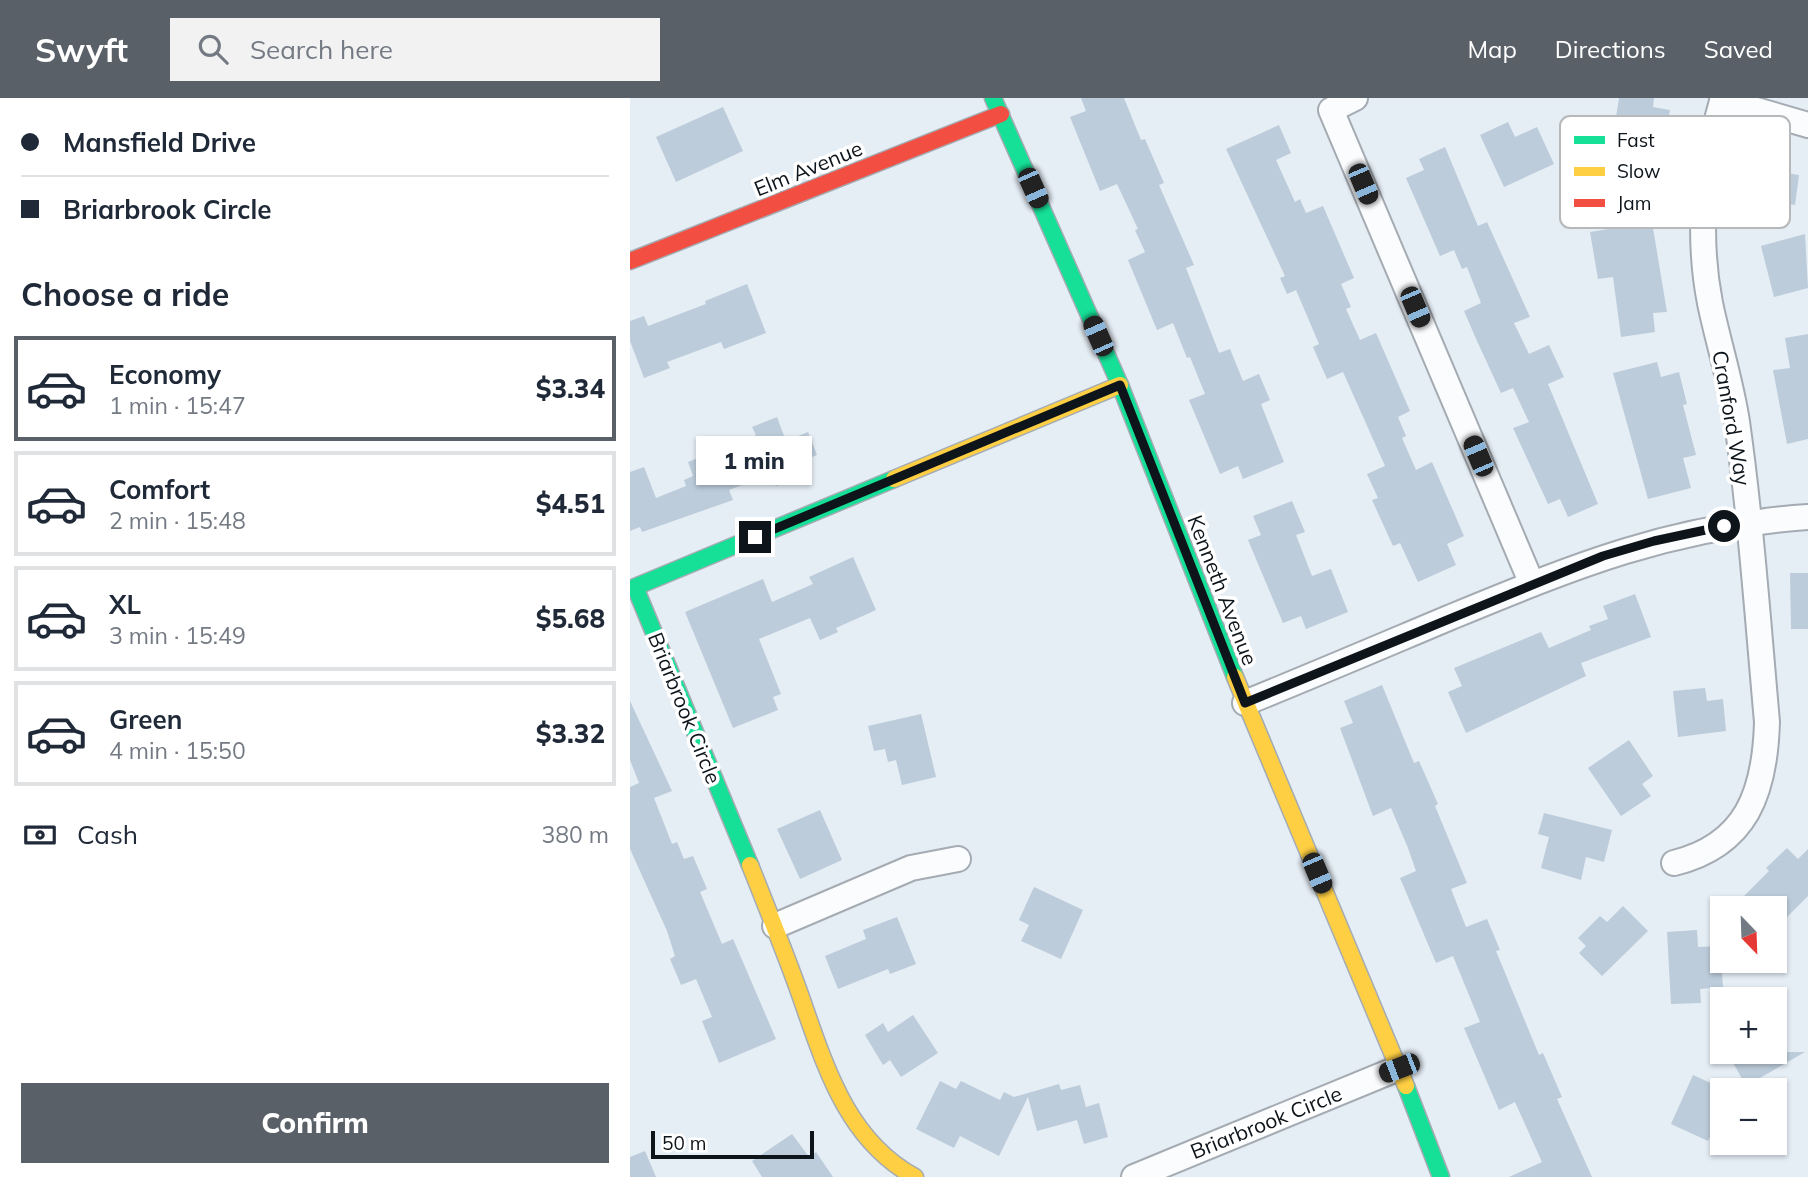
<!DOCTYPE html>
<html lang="en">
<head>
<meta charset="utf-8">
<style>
	:root { --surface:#fff; --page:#f2f2f3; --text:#1f2937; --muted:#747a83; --line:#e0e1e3; --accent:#596067 }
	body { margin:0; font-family:Mulish,sans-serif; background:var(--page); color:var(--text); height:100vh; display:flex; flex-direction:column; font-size:26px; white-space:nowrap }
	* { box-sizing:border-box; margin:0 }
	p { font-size:23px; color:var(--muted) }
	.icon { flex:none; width:38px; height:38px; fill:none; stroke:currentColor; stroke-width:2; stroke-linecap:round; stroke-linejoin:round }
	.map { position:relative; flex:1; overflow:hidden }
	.details { display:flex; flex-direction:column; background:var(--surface); width:630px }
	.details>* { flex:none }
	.hud { display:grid; align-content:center; height:154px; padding:0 21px; background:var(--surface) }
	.needle { width:46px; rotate:157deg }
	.tools { position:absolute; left:1080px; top:798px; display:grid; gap:14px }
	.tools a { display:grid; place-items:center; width:77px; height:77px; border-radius:0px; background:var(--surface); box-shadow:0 2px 5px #0004; font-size:35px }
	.scale { position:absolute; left:21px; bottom:18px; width:163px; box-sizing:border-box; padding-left:7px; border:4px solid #0d141a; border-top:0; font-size:19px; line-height:24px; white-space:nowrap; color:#0d141a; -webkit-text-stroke:5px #fff; paint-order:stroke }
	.end { position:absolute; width:32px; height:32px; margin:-16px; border:9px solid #0d141a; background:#fff; box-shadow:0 0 0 4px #fff }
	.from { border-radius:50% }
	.bubble { position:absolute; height:49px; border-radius:0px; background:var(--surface); box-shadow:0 2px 5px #0004; font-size:23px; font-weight:800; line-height:49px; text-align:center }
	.car { position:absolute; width:21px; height:42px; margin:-21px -10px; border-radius:9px; box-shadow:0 0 5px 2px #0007; background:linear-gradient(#222 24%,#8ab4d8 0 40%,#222 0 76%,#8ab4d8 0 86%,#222 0) }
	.hud b { display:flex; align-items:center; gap:24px; height:66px; font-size:26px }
	.hud b+b { border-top:2px solid var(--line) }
	.hud i { width:18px; height:18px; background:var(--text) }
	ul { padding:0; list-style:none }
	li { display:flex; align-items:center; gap:21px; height:105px; margin:0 14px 10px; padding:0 7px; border:4px solid var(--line); border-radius:0px }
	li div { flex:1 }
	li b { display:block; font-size:26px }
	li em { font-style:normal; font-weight:800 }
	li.current { border-color:var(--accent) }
	li>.icon { width:63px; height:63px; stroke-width:1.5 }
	h2 { padding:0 21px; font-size:32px; line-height:84px }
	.pay { display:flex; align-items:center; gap:18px; height:77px; padding:0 21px; font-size:26px }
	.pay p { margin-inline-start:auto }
	.button { display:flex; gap:14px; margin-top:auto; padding:14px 21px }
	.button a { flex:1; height:80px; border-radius:0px; background:var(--accent); color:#fff; font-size:28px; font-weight:800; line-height:80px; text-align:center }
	header { display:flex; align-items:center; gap:42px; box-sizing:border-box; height:98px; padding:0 35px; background:var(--accent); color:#fff }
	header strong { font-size:33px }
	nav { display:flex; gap:38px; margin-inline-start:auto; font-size:24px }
	.search { width:490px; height:63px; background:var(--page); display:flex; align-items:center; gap:18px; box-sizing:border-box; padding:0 24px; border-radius:0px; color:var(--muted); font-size:26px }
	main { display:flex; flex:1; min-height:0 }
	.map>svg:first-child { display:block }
	.building { fill:#bdccda }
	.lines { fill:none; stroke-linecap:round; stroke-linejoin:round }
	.street-casing { stroke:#a4abb2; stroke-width:28 }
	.fast-casing { stroke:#a4abb2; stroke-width:19 }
	.slow-casing { stroke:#a4abb2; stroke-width:19 }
	.jam-casing { stroke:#a4abb2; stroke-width:19 }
	.street { stroke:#fbfcfe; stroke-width:24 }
	.fast { stroke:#16e098; stroke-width:16 }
	.slow { stroke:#ffcf43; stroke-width:16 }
	.jam { stroke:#f24e42; stroke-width:16 }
	.route { stroke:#0d141a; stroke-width:9 }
	.labels { text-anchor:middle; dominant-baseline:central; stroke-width:7; stroke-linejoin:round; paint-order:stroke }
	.street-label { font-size:21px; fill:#0d141a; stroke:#fff }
	.key { fill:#fff; stroke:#b6b8ba; stroke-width:2 }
	.key-label { font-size:19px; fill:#0d141a }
</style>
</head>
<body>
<header>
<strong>Swyft</strong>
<div class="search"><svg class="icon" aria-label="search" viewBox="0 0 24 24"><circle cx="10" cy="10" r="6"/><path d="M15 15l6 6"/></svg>Search here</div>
<nav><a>Map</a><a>Directions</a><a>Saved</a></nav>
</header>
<main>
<section class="details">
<div class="hud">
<b><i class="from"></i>Mansfield Drive</b>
<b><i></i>Briarbrook Circle</b>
</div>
<h2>Choose a ride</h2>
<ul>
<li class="current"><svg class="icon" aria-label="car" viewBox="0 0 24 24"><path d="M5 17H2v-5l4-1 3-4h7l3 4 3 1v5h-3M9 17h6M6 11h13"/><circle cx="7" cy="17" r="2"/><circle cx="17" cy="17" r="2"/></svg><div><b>Economy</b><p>1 min · 15:47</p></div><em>$3.34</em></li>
<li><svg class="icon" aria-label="car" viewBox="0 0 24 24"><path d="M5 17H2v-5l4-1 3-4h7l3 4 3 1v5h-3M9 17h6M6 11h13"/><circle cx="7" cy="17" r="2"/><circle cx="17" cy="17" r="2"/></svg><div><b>Comfort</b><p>2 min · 15:48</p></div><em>$4.51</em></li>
<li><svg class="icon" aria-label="car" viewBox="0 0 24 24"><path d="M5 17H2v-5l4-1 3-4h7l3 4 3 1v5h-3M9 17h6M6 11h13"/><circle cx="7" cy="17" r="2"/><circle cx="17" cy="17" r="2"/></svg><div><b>XL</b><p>3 min · 15:49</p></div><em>$5.68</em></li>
<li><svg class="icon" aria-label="car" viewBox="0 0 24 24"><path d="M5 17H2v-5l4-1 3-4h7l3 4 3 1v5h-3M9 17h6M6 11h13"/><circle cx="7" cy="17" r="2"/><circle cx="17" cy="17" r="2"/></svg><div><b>Green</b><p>4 min · 15:50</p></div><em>$3.32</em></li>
</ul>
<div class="pay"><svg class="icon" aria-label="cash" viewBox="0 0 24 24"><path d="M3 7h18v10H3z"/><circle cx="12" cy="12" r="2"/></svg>Cash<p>380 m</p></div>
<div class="button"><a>Confirm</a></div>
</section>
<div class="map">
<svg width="1178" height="1079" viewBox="0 0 1178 1079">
	<rect width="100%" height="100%" fill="#e5edf5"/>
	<g class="building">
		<polygon points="451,0 494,0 511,42 515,41 534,85 529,87 564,167 556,170 589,255 600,251 613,283 629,276 640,302 631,306 654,364 613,381 608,368 590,376 559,302 575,296 560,259 557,260 543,225 527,232 498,162 515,154 505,132 508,131 487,86 470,93 440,19 456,13"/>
		<polygon points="989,0 1024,0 1023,9 1040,12 1036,36 1031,35 1023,96 964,88 967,71 958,70 962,42 982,45"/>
		<polygon points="93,9 113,53 46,84 26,39"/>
		<polygon points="878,24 885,39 907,29 924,66 874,89 850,37"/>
		<polygon points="649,27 661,55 646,62 665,104 670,101 676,115 693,108 724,180 711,186 721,209 716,211 730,242 746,235 780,313 768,319 776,338 772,340 786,372 802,364 834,438 817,446 826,467 788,484 770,445 763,448 742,402 748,400 737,376 755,368 713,274 697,281 683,249 689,246 666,192 657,196 650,180 655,178 596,51"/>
		<polygon points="815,49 848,128 857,124 900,219 884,225 899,256 919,247 934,279 918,286 968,406 938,419 930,401 918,406 883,330 899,324 883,290 871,295 847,243 834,213 851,205 837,169 832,171 824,152 810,158 776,80 794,72 789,61"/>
		<polygon points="1122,70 1169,77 1165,107 1118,100"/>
		<polygon points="1022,124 1037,214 1023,215 1025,234 991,239 983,179 968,181 960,134"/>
		<polygon points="1175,136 1178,190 1144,199 1131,148"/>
		<polygon points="117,186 136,235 94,251 91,244 37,264 40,270 14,280 0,243 0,223 14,218 18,228 76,206 75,203"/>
		<polygon points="1178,236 1178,341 1157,346 1143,272 1160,270 1155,240"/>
		<polygon points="1027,264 1031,279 1049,274 1057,306 1053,307 1066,357 1053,360 1061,390 1018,401 983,275"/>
		<polygon points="147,319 156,343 178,334 187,357 167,365 172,377 146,388 141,376 99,392 103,402 12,434 10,429 0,433 0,374 14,369 26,400 56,388 54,382 63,378 58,364 126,337 122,329"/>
		<polygon points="662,403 675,434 666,437 682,478 701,471 718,514 676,531 671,518 653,525 618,442 631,437 623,418"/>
		<polygon points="223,459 246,512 206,530 208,534 190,542 180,520 129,541 151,596 143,599 148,612 103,630 55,514 133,481 142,504 183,486 179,479"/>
		<polygon points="1160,475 1178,475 1178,531 1161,531"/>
		<polygon points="1005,496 1021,539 951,565 956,578 836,635 818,594 832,588 824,570 911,534 919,550 961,532 959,528 978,521 973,508"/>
		<polygon points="752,587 784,665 789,663 808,706 805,708 837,785 821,791 836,829 857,821 870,852 866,853 909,957 913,955 932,999 927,1001 962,1079 879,1079 912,1064 885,1004 869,1012 834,930 850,924 823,858 806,865 770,780 786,773 778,750 761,710 743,718 710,630 723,625 714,603"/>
		<polygon points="1075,590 1077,603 1093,601 1096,633 1048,639 1043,593"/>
		<polygon points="0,603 42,693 24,700 42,746 47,744 54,761 63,758 77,791 70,794 92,846 103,841 146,941 89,965 72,923 82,919 66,881 51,887 40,861 45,858 37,833 0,751 0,689 9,685 0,662"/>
		<polygon points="291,616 306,679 272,687 266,662 258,664 255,651 244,653 238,628"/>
		<polygon points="999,642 1023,678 1012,686 1021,698 991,718 958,670"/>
		<polygon points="190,712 212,762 170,781 147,731"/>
		<polygon points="914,715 982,732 974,764 956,759 951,782 911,770 919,739 908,736"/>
		<polygon points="1157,750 1168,761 1178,751 1178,798 1144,832 1144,810 1102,810 1139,773 1136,770"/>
		<polygon points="404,789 453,812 431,861 391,843 399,827 389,822"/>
		<polygon points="993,808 1018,833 972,878 949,855 956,848 948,840 970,818 977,824"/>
		<polygon points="267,819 286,866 260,876 258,871 208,891 195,858 236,841 233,832"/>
		<polygon points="1067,832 1068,849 1090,848 1093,889 1070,891 1071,905 1041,906 1037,834"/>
		<polygon points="283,917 308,955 271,979 260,962 253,967 235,937 253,925 258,934"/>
		<polygon points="1097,954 1175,954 1116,988"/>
		<polygon points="1063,977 1092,990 1092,1013 1078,1043 1041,1026"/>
		<polygon points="310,983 326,991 331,983 370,1002 374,994 384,999 429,986 431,992 450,987 456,1009 469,1005 478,1039 454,1046 447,1022 407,1033 398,999 369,1058 330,1038 324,1050 286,1031"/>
		<polygon points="162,1036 179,1059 186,1054 203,1079 132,1079 122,1063"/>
		<polygon points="15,1053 26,1079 0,1079 0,1059"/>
	</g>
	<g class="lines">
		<defs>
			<g id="street">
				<polyline points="725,0 701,12 902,486"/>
				<polyline points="1092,2 1178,27"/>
				<path d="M615,605C684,577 752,548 821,519C945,468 1042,428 1178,419"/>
				<path d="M1044,765C1117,747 1135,694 1137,624C1128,524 1121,423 1107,324C1101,284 1088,244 1080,205C1067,139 1073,64 1093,0"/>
				<polyline points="145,828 281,770 328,761"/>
				<polyline points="504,1079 769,970"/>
			</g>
			<g id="fast">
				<polyline points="363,0 490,287 605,579"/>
				<polyline points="120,767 5,489 264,381"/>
				<polyline points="776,988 811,1079"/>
			</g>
			<g id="slow">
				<polyline points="264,381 490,287"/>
				<polyline points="605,579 776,988"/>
				<path d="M120,767C136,807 152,847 167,888C193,960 213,1040 285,1079"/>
			</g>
			<polyline id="jam" points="0,163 371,16"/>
		</defs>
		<use href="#street" class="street-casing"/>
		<use href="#fast" class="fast-casing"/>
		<use href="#slow" class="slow-casing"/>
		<use href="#jam" class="jam-casing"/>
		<use href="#street" class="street"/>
		<use href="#fast" class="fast"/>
		<use href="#slow" class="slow"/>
		<use href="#jam" class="jam"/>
	</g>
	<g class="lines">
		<polyline class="route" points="125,439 490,287 615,605 973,458 1024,443 1094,428"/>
	</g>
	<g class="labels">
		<g class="street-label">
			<text transform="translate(178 70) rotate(-22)">Elm Avenue</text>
			<text transform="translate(1102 320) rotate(80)">Cranford Way</text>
			<text transform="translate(593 492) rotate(69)">Kenneth Avenue</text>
			<text transform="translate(55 610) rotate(68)">Briarbrook Circle</text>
			<text transform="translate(636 1024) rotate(-22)">Briarbrook Circle</text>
		</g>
	</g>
	<rect x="930" y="18" width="230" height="112" rx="10" class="key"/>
	<rect x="944" y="38" width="31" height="8" fill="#16e098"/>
	<rect x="944" y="69" width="31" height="9" fill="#ffcf43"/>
	<rect x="944" y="101" width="31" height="8" fill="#f24e42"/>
	<g class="key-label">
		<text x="987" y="49">Fast</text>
		<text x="987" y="80">Slow</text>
		<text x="987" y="112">Jam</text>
	</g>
</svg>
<div class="tools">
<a><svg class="needle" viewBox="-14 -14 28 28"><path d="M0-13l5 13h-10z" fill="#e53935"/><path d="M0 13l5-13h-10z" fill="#747a83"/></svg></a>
<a>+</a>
<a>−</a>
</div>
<div class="scale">50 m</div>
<i class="end from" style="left:1094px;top:428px"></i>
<i class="end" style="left:125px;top:439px"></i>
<div class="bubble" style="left:66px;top:338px;width:116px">1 min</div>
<i class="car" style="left:733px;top:86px;rotate:157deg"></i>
<i class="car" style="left:403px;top:90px;rotate:156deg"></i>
<i class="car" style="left:785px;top:209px;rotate:157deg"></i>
<i class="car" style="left:468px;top:238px;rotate:336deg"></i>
<i class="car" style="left:848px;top:358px;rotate:337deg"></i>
<i class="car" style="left:687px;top:775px;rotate:157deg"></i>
<i class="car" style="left:769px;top:970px;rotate:249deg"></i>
</div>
</main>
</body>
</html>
